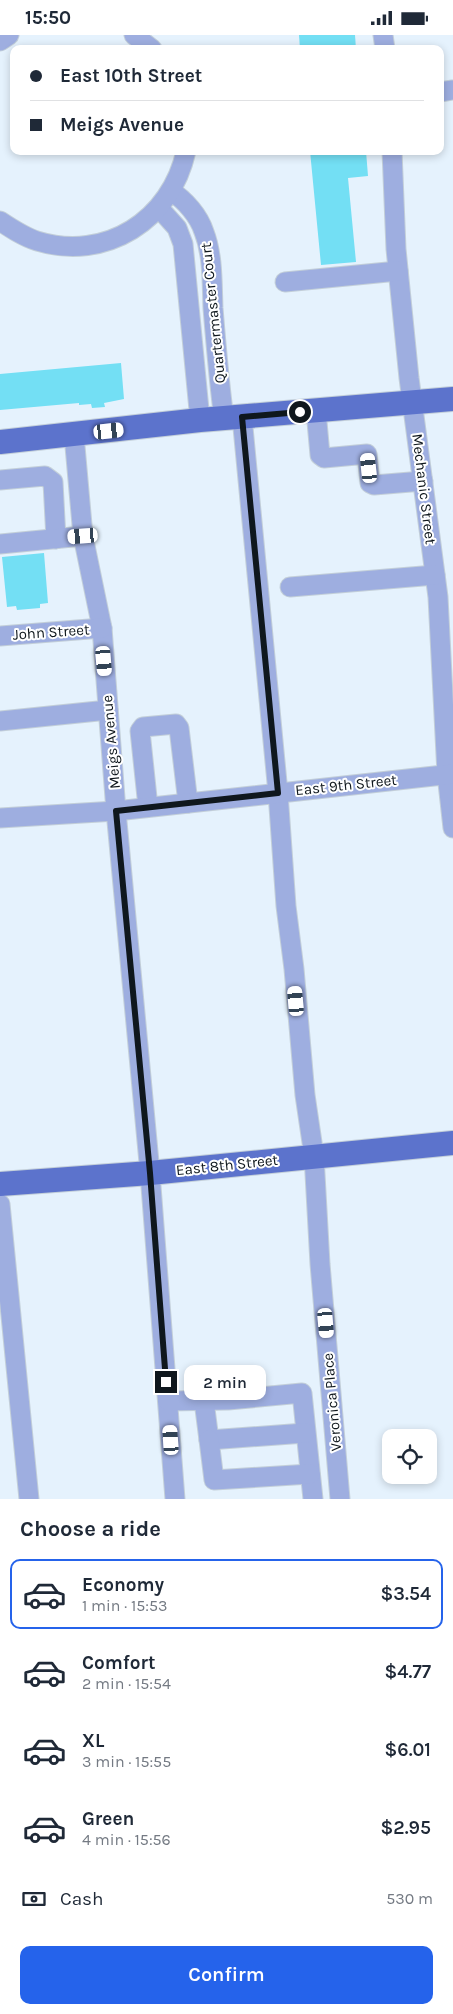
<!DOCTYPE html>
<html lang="en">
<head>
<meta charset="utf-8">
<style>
	:root { --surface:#fff; --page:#f2f2f3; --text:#1f2937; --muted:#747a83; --line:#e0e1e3; --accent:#2563eb }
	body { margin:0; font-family:Karla,sans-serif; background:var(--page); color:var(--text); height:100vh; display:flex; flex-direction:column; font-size:19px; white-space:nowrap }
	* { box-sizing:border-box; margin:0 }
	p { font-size:16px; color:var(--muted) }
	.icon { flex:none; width:28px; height:28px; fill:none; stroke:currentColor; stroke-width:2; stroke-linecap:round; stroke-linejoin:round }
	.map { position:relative; height:1464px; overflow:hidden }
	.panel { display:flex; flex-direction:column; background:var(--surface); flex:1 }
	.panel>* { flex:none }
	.hud { position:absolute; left:10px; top:10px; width:434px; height:110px; border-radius:10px; box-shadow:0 2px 8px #0003; display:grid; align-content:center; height:110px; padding:0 20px; background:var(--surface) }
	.fabs { position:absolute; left:382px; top:1394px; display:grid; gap:10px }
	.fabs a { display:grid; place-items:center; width:55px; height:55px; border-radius:10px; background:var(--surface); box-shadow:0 2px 8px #0003; font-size:25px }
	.end { position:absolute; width:22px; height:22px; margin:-11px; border:6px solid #0f171d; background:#fff; box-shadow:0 0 0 2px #fff }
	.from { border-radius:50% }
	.bubble { position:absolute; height:35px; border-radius:10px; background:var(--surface); box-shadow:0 2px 8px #0003; font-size:16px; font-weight:600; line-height:35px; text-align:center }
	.car { position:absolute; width:15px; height:30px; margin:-15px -8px; border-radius:6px; box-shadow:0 0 4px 1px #0007; background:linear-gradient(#fff 24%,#345 0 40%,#fff 0 76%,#345 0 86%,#fff 0) }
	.hud b { display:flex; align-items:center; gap:18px; height:48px; font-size:19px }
	.hud b+b { border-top:1px solid var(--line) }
	.hud i { width:12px; height:12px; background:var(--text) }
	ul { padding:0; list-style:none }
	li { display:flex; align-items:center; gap:15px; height:70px; margin:0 10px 8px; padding:0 10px; border:2px solid transparent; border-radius:10px }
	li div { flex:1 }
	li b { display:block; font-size:19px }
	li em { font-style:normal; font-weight:600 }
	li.active { border-color:var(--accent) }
	li>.icon { width:45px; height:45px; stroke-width:1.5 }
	h2 { padding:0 20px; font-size:22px; line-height:60px }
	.pay { display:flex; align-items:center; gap:12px; height:55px; padding:0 20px; font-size:19px }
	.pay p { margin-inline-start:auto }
	.primary-button { display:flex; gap:10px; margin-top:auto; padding:10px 20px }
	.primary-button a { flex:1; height:58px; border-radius:10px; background:var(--accent); color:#fff; font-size:20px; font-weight:600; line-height:58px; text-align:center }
	.status { display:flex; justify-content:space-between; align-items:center; height:35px; padding:0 25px; background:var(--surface); direction:ltr }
	.status svg { height:14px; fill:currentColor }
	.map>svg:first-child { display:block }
	.building { fill:#73dff4 }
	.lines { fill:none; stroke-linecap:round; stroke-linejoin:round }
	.minor-casing { stroke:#c3cfd9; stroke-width:21 }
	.major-casing { stroke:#c3cfd9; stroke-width:26 }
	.minor { stroke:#9eaee0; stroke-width:19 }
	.major { stroke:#5c73cc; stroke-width:24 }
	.route { stroke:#0f171d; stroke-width:6 }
	.labels { text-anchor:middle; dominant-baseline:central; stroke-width:4; stroke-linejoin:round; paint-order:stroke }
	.street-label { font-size:15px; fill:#0f171d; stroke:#fff }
</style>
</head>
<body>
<div class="status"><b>15:50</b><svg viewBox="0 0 49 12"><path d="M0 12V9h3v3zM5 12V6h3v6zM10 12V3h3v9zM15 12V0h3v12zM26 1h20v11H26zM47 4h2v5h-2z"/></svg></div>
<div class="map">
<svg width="453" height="1464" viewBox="0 0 453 1464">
	<rect width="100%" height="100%" fill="#e5f2fd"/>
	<g class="building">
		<polygon points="299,0 355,0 356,14 300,14"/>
		<polygon points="310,116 366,116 368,141 348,143 356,227 321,230"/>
		<polygon points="121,328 124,364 104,368 105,372 92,373 91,369 79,370 79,368 0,375 0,339"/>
		<polygon points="44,518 48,568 40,569 40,573 17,575 16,571 7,572 2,522"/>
	</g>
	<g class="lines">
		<defs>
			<g id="minor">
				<polyline points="134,0 152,14"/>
				<polyline points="383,0 385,14"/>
				<polyline points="0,6 9,0"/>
				<polyline points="440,57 453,55"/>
				<polyline points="392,116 396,214 409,343 438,562 447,739 453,793"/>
				<path d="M171,156C185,165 199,181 204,197C213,220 212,248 213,273C216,310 219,347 224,384"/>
				<polyline points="159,173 177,193 183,209 200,385"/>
				<path d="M0,186C12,194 24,202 37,206C106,227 171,185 186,116"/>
				<polyline points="285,247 398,236"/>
				<polyline points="316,376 320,420 324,423 367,419 370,448 374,450 423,446"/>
				<polyline points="242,382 278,758 286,871 294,934 305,1060 314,1121 320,1229 340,1464"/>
				<polyline points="74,400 83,501 102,593 116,776 150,1138 175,1464"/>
				<polyline points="0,445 45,441 53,447 56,504"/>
				<polyline points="0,509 83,501"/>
				<polyline points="290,552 435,540"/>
				<polyline points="0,601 102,593"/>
				<polyline points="0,686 108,675"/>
				<polyline points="148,772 140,696 143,692 176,689 179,693 188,768"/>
				<polyline points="0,783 116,776 453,739"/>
				<polyline points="0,1169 29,1464"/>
				<polyline points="168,1366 228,1365 302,1358 313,1464"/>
				<polyline points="204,1366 209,1405 305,1398"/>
				<polyline points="209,1405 214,1445 310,1439"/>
			</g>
			<g id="major">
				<polyline points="0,407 200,385 453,364"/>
				<polyline points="0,1149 150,1138 453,1108"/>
			</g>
		</defs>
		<use href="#minor" class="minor-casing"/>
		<use href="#major" class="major-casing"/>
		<use href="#minor" class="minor"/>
		<use href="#major" class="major"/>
	</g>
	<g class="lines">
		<polyline class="route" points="166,1347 150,1138 116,776 278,758 242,382 300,377"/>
	</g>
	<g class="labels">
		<g class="street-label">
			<text transform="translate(213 278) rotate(-96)">Quartermaster Court</text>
			<text transform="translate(424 454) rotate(83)">Mechanic Street</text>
			<text transform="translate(51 597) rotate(-4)">John Street</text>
			<text transform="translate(111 707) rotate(-95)">Meigs Avenue</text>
			<text transform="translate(346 750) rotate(-6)">East 9th Street</text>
			<text transform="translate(227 1130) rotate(-6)">East 8th Street</text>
			<text transform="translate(332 1367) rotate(-95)">Veronica Place</text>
		</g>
	</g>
</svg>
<div class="fabs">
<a><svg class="icon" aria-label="locate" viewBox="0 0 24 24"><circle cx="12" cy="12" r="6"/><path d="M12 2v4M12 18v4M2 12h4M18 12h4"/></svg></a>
</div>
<i class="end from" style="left:300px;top:377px"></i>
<i class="end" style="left:166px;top:1347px"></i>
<div class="bubble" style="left:184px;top:1330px;width:82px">2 min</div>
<i class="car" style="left:109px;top:396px;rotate:84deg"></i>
<i class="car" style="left:369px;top:433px;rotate:354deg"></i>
<i class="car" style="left:83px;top:501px;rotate:266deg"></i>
<i class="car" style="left:104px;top:626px;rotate:175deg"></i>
<i class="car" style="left:296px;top:966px;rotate:355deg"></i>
<i class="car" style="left:326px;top:1288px;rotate:175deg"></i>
<i class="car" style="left:171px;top:1405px;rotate:356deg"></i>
<div class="hud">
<b><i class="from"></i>East 10th Street</b>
<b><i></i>Meigs Avenue</b>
</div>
</div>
<section class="panel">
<h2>Choose a ride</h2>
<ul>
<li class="active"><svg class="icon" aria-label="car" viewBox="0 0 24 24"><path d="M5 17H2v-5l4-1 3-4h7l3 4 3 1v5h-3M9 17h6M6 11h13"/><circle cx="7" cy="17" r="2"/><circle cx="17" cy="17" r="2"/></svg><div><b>Economy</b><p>1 min · 15:53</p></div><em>$3.54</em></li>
<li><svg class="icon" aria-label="car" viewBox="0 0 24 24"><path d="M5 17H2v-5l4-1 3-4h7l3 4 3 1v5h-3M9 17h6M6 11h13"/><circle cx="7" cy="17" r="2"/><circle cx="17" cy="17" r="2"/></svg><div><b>Comfort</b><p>2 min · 15:54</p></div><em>$4.77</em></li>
<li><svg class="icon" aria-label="car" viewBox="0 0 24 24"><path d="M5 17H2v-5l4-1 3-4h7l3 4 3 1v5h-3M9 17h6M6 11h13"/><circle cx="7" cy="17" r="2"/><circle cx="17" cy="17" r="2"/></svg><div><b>XL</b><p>3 min · 15:55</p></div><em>$6.01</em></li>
<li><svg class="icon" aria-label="car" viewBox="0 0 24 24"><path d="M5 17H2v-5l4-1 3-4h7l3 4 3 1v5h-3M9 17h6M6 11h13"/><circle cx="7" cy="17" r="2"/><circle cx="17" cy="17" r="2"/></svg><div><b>Green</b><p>4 min · 15:56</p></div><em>$2.95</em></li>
</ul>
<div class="pay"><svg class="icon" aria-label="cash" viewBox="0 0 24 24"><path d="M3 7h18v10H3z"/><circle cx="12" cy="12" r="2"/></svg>Cash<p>530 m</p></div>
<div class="primary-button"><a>Confirm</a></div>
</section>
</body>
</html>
